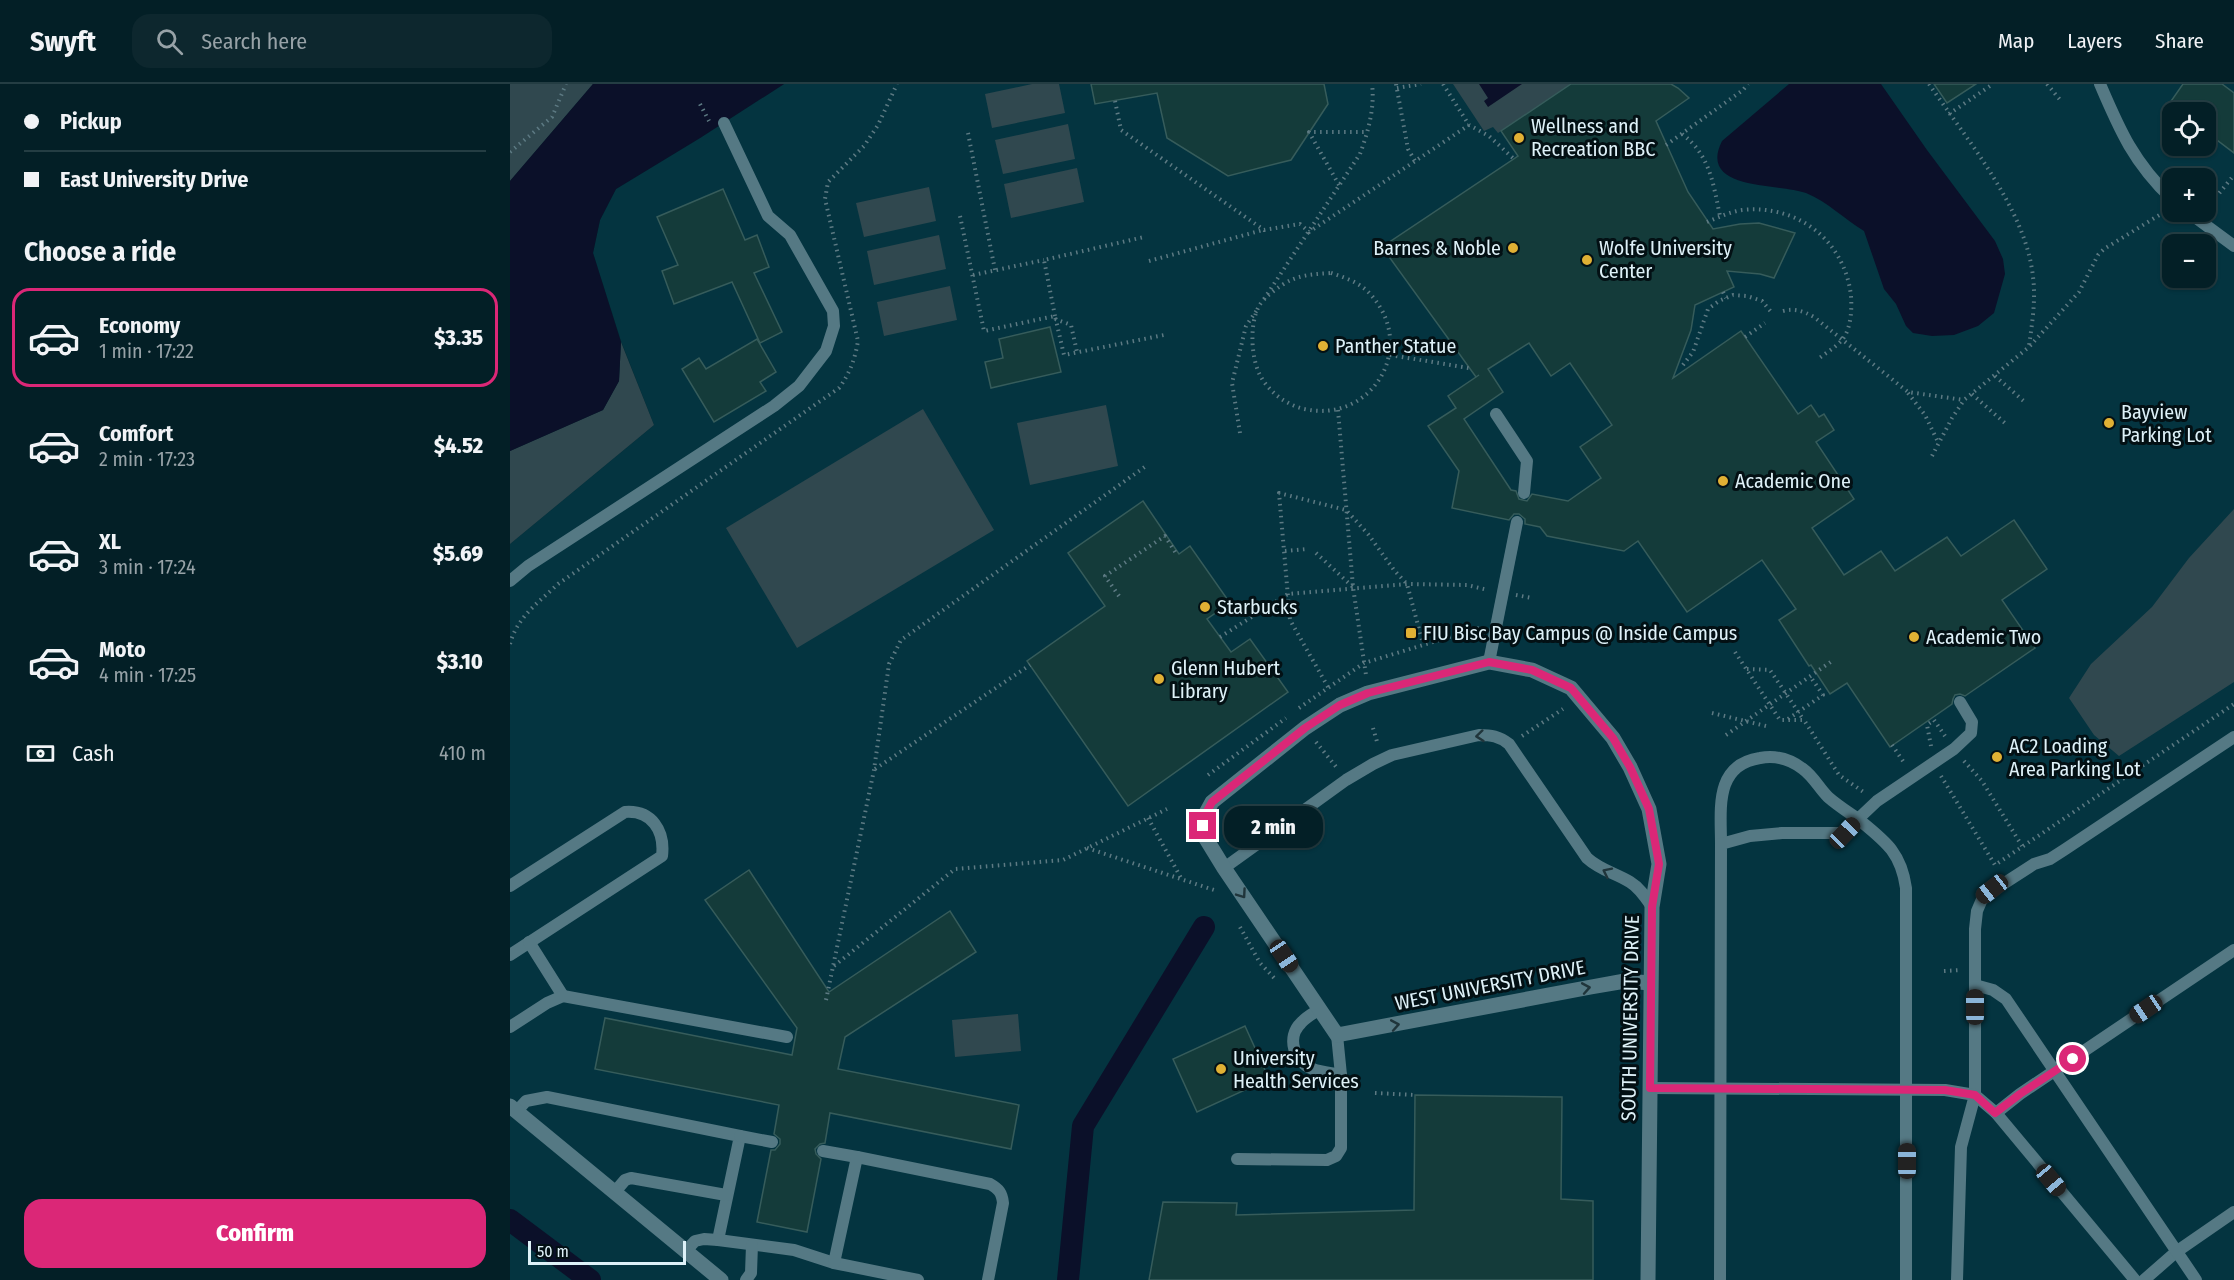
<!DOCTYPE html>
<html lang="en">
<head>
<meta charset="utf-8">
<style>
	:root { --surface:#031f26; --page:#0d272e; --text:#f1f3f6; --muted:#97a2a7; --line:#243d43; --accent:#db2777 }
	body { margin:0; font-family:"Fira Sans Condensed",sans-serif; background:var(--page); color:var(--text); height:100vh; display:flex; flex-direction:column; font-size:22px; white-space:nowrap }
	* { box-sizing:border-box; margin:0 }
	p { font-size:20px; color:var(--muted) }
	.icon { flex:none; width:33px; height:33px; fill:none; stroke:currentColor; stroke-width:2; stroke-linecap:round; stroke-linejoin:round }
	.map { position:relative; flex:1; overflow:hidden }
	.details { display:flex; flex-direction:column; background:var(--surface); width:510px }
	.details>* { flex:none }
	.hud { display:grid; align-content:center; height:132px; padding:0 24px; background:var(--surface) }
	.controls { position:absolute; left:1652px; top:18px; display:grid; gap:12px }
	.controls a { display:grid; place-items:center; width:54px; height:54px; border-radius:12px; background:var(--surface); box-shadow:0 2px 4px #0004,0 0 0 2px var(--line); font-size:30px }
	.scale { position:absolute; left:18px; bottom:15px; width:158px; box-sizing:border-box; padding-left:6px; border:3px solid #def1f8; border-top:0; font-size:16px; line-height:21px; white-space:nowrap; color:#def1f8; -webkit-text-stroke:4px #031014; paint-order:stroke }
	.end { position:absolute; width:27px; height:27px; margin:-14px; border:8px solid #db2777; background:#fff; box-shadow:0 0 0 3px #fff }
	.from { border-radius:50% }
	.bubble { position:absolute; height:42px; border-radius:18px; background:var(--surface); box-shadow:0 2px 4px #0004,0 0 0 2px var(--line); font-size:20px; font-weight:800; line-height:42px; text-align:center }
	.car { position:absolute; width:18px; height:36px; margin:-18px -9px; border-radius:8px; box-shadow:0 0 4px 2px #0007; background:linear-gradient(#222 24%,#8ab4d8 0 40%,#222 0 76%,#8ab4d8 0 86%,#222 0) }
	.hud b { display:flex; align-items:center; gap:21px; height:57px; font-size:22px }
	.hud b+b { border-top:2px solid var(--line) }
	.hud i { width:15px; height:15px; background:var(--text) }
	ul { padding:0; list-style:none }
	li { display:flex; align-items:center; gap:18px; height:99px; margin:0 12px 9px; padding:0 12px; border:3px solid transparent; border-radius:18px }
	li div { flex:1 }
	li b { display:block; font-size:22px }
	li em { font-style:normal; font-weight:800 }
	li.active { border-color:var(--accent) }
	li>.icon { width:54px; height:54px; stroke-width:1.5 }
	h2 { padding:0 24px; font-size:27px; line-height:72px }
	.pay { display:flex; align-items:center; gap:15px; height:66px; padding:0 24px; font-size:22px }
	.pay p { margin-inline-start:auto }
	.cta { display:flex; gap:12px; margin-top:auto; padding:12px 24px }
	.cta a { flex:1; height:69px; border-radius:18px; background:var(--accent); color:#fff; font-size:24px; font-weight:800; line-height:69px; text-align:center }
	header { display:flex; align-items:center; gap:36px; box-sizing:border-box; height:84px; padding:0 30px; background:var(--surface); border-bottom:2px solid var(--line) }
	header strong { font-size:28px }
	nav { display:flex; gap:33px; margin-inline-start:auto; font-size:21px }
	.search { width:420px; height:54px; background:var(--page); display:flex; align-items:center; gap:15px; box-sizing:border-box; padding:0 21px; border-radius:18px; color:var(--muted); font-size:22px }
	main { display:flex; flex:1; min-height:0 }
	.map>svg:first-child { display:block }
	.built { fill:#043440; fill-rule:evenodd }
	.green { fill:#30484f }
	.water { fill:#0b1029 }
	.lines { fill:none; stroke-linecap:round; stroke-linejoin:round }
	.canal { stroke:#0b1029; stroke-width:22 }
	.building { fill:#143b3a; stroke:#365c5b; stroke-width:1.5; fill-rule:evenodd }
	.path { stroke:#5d7a83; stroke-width:4; stroke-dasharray:1.5 4.5; stroke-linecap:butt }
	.lane { stroke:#557984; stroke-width:12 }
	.street { stroke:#557984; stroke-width:15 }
	.oneway { stroke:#20353b }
	.route { stroke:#db2777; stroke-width:8 }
	.poi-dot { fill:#e0b034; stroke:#031014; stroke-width:2 }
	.labels { text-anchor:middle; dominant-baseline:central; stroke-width:6; stroke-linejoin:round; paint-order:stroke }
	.poi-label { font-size:20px; fill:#def1f8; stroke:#031014; text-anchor:start }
	.street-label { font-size:20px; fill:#def1f8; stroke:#031014 }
</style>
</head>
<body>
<header>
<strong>Swyft</strong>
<div class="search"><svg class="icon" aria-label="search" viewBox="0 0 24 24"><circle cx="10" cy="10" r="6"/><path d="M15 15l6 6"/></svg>Search here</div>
<nav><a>Map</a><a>Layers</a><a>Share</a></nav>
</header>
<main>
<section class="details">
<div class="hud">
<b><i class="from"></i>Pickup</b>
<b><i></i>East University Drive</b>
</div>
<h2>Choose a ride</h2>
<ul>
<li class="active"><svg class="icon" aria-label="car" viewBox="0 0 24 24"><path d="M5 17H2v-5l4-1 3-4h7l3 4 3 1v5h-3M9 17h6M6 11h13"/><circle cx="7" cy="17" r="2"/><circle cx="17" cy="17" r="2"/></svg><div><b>Economy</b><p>1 min · 17:22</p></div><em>$3.35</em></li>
<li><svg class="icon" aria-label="car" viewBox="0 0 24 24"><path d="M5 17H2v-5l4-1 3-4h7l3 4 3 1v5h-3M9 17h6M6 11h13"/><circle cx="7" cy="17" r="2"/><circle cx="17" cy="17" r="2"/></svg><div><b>Comfort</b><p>2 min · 17:23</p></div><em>$4.52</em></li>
<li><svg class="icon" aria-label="car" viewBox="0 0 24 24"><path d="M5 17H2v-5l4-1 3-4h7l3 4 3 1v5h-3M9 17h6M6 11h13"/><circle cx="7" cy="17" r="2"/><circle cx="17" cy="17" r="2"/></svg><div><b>XL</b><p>3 min · 17:24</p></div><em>$5.69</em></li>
<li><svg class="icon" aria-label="car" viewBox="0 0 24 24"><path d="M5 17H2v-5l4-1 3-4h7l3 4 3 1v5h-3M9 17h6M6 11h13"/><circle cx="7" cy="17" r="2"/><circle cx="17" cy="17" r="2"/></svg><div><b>Moto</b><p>4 min · 17:25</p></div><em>$3.10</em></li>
</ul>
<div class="pay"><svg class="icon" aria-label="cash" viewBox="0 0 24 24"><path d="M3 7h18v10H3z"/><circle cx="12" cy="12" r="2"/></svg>Cash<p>410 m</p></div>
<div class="cta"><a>Confirm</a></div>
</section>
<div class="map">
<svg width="1724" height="1196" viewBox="0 0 1724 1196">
	<rect width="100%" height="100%" fill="#042933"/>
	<path class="built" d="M274,0H1724V1196H0V460L144,341L111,257L83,169L90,136L106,105L190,54ZM1662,28H1695V62H1662ZM1662,94H1695V128H1662ZM1662,160H1695V194H1662Z"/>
	<g class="green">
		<polygon points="0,0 83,0 0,97"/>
		<polygon points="522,0 549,0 555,29 482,44 475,10"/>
		<polygon points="943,0 1061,0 988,49 983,43 974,47"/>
		<polygon points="558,40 565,75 493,90 485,56"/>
		<polygon points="567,84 574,118 501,134 494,100"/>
		<polygon points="419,103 426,137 354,153 346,119"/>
		<polygon points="429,151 436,185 364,201 357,167"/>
		<polygon points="440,202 447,236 374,252 367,218"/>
		<polygon points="111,258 144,341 0,460 0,367 93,326 109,297"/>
		<polygon points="596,321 608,382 520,401 507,339"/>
		<polygon points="413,325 484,446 287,564 216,444"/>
		<polygon points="1724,425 1724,598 1609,672 1584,651 1559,614 1581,580 1642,523 1679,474"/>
		<polygon points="508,930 511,967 445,973 442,936"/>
	</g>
	<g class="water">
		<polygon points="83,0 274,0 190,54 106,105 90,136 83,169 111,258 109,297 93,326 0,367 0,97"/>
		<polygon points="969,0 1012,0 978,23 974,17 978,14"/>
		<path d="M1279,0H1371L1417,66L1485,157L1493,175L1495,190L1484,229L1468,242L1444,251L1422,252L1403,249L1396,242L1386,220L1374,205L1354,147C1334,135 1318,118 1296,109C1269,99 1187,107 1212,57Z"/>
	</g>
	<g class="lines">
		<g class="canal">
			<polyline points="0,1136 80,1196"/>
			<polyline points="558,1196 573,1042 694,843"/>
		</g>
	</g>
	<g class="building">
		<polygon points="581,0 814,0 818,20 781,76 718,92 657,54 647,9 585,20"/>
		<path d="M1061,0H1161L1168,4L1179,14L1146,37L1178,108L1203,145L1230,140L1249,139L1285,149L1264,194L1250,190L1217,187L1224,203L1185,221L1181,246L1163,294L1231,247L1288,330L1301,321L1309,333L1314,330L1324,346L1306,358L1344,415L1302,444L1334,491L1371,467L1385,487L1437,453L1451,472L1504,436L1537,485L1492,516L1525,564L1455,612L1450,610L1445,611L1443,615L1442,620L1380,663L1337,599L1320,610L1301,581L1299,582L1269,536L1286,525L1252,476L1177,528L1128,457L1114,467L1037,452L1030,443L1015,440V435L1009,430H1004L999,436L942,424L949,387L918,342L946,324L938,312L969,291L966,293L872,163L1008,72L991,47ZM1019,259L1041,292L1060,279L1102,341L1070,363L1091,394L1058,417L1022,410L1017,417L1009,415L1006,407L1001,406L954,335L993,308L978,285Z"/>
		<polygon points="1424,0 1466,0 1437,19"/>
		<polygon points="1673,0 1712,0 1724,9 1724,69 1695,47 1695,28 1670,28 1659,20"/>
		<polygon points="213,105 235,156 247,151 259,183 244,189 272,248 250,259 222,198 164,220 152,187 168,181 147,133"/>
		<polygon points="540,243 551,288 481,304 475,278 493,274 489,255"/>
		<polygon points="247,255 266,288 250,298 256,307 204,338 172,285 189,274 196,285"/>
		<polygon points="633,417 669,470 680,462 720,519 697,535 721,568 740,555 778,608 618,722 517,577 595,522 558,469"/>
		<polygon points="239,786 319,908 440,827 466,868 335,953 328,985 509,1021 501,1065 320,1029 315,1059 310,1060 305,1065 306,1070 311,1075 297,1148 247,1138 261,1066 265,1066 270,1060 270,1055 264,1050 269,1021 85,985 95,934 282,971 287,944 195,816"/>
		<polygon points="735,942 759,995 687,1028 663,975"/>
		<polygon points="905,1011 1052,1013 1051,1115 1083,1117 1083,1196 639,1196 653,1118 727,1119 726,1131 904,1126"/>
	</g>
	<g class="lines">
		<g class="path">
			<polyline points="886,0 898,65 905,77"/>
			<polyline points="933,0 959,41 979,52 1004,75"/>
			<path d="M1419,0C1457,56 1516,125 1523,193C1526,216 1522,240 1519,262"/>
			<polyline points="1537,0 1551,17"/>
			<polyline points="887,4 911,0"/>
			<polyline points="605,17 611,46 754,146 790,140 799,148 959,41"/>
			<polyline points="190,20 199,37"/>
			<polyline points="1439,30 1483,0"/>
			<polyline points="458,49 485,186"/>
			<path d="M1172,50C1200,71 1203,99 1210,132"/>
			<polyline points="1156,61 1233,6 1238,0"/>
			<polyline points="0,68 42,33 56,0"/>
			<polyline points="829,101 799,48 858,48"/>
			<polyline points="1698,123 1724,91"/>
			<polyline points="450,132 474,247 545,232 554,271 654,251"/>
			<path d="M1197,138C1209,133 1220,128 1232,126C1288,120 1335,157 1341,212C1342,226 1341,245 1332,256C1325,264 1314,270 1307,276"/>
			<polyline points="639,177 753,146"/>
			<path d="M821,189C836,194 851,199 861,211C908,263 862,340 794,325C777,321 760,309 751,293C741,276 739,240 749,222C754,213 772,200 781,196C795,190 807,190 821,189Z"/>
			<polyline points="463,191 534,176"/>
			<polyline points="1213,208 1216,214"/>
			<path d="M754,215L850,70C858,48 865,24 862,0"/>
			<path d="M1273,227C1285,224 1293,227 1304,233L1398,308L1454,316"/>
			<polyline points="545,232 534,176 634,153"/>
			<polyline points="545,235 561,241 567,268"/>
			<polyline points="1235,253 1255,239"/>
			<polyline points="880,271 959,284"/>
			<polyline points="1173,281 1183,268 1198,225 1209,217 1223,211 1237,212 1252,217 1262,229"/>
			<polyline points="1485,292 1516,319"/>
			<polyline points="1398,309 1415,331 1428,358"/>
			<polyline points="1462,310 1497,341"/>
			<polyline points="828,326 843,503 856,591"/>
			<polyline points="730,349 722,299 736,242 747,226"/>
			<polyline points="1422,372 1442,334 1454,316 1519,263 1569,208 1588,171 1594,165 1651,130"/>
			<polyline points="775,467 797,465"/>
			<polyline points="806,469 843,503"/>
			<polyline points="1006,511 1022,514"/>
			<polyline points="609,512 595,492 655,452 667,471"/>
			<polyline points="710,553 778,510 897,500 957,501 978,506"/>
			<path d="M0,560C7,533 29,518 48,500L329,304C340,289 345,275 348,257L315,115L318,98L354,62L368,41L387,0"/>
			<polyline points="1225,568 1270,636 1294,636 1329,691 1355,709"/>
			<polyline points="1237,585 1260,586 1293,635"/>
			<polyline points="818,603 780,536 769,409 836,426 858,450 884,486 897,500 913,560"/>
			<polyline points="789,624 854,579 969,544"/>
			<polyline points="1202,629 1260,643"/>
			<polyline points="1278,635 1313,611 1300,592"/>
			<polyline points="863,644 868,661"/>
			<polyline points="1216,651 1322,577"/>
			<polyline points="1012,652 1053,625"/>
			<polyline points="806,658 827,684"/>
			<polyline points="1382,661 1395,680"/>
			<polyline points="1421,662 1417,641 1424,636 1435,652"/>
			<polyline points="1454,677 1472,697 1512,762"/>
			<polyline points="365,685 520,581"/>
			<polyline points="698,691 776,634"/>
			<polyline points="1431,692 1485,781 1724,620"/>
			<polyline points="638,734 671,794"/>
			<polyline points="577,764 707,807"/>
			<polyline points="730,843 750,879 766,896"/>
			<polyline points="324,882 445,785 553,776 657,725"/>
			<polyline points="1434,887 1451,886"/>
			<polyline points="316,916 364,686 379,580 391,556 636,382"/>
			<polyline points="865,1009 905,1011"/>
		</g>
		<g class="lane">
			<path d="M1590,0C1610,47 1624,79 1662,115"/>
			<polyline points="1678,128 1724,162"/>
			<polyline points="986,330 1017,377 1014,409"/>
			<polyline points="0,497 18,482 264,322 289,302 316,267 324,242 323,227 280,151 258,132 214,39"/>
			<polyline points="979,578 1007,438"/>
			<path d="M1211,760C1211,725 1204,681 1250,674C1266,671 1280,675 1293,685C1303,692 1309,704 1318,713C1327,721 1338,728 1348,735L1367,717L1444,665L1461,649L1462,638L1450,618"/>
			<path d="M714,784L836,696L863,680L882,671L969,651C981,651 989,652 999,660L1077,774C1090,786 1105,789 1120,798C1130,804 1136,814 1142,823"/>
			<path d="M0,802L115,728C142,726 155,747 152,772L0,871"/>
			<polyline points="19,858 53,912"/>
			<polyline points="1465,901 1465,1011 1486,1029 1625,1196"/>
			<path d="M810,925C804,929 796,933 791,939C776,953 784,979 803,985C811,988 822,989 831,991"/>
			<polyline points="0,943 37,919 53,912 277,953"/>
			<polyline points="1141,1004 1435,1006 1465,1011 1451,1063 1447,1196"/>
			<polyline points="6,1028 16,1017 37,1013 230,1052 208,1156"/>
			<polyline points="1486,1029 1510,1010 1724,866"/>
			<polyline points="230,1052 262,1058"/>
			<polyline points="313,1067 347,1073"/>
			<polyline points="727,1075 817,1076 826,1072 831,1064 831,991 827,951"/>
			<polyline points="104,1109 115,1096 121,1094 216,1111"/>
			<polyline points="175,1168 185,1157 194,1155 208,1156 284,1166 324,1179 408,1196"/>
			<path d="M324,1179L347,1073L480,1100C489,1105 492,1109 493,1119L478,1196"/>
			<polyline points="236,1196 241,1189 242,1161"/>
			<path d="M1210,1196L1211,760L1240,752L1272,749H1335L1348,735C1375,757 1391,768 1396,804V1196"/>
			<polyline points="1634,1196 1666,1168 1724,1128"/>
			<polyline points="1686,1196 1496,915 1483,906 1465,901 1465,845 1467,827 1473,813 1524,780 1540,775 1554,766 1724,653"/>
		</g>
		<g class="street">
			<polyline points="0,1022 211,1196"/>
			<polyline points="1138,1196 1142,823 1149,780 1139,725 1120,683 1103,654 1061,604 1022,586 979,578 858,609 830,621 795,644 702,718 696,729 693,742 695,753 714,784 827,951 1081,903 1115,897 1141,899"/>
		</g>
	</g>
	<defs><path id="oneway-chevron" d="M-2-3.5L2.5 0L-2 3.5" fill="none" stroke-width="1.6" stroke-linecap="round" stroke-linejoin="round" transform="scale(1.5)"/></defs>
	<g class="oneway">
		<use href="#oneway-chevron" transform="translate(970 652) rotate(174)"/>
		<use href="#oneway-chevron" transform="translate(1097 788) rotate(-154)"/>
		<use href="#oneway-chevron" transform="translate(732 810) rotate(55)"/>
		<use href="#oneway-chevron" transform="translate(1076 904) rotate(-10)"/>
		<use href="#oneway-chevron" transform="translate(885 941) rotate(-10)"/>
	</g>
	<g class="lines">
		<polyline class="route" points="693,742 696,729 702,718 795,644 830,621 858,609 979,578 1022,586 1061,604 1103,654 1120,683 1139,725 1149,780 1142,823 1140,1004 1435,1006 1465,1011 1485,1029 1510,1010 1563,975"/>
	</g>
	<g class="poi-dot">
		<circle cx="1009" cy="54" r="6"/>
		<circle cx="1003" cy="164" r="6"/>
		<circle cx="1077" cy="176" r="6"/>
		<circle cx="813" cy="262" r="6"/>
		<circle cx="1599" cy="339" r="6"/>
		<circle cx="1213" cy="397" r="6"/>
		<circle cx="695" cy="523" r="6"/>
		<rect x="895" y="543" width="12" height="12" rx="3"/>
		<circle cx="1404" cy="553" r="6"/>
		<circle cx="649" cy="595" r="6"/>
		<circle cx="1487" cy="673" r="6"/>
		<circle cx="711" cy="985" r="6"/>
	</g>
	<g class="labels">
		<g class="poi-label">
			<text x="1021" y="42">Wellness and<tspan x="1021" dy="23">Recreation BBC</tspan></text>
			<text x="991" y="164" text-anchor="end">Barnes &amp; Noble</text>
			<text x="1089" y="164">Wolfe University<tspan x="1089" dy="23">Center</tspan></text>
			<text x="825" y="262">Panther Statue</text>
			<text x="1611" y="328">Bayview<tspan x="1611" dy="23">Parking Lot</tspan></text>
			<text x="1225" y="397">Academic One</text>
			<text x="707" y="523">Starbucks</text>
			<text x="913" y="549">FIU Bisc Bay Campus @ Inside Campus</text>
			<text x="1416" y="553">Academic Two</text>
			<text x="661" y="584">Glenn Hubert<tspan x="661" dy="23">Library</tspan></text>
			<text x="1499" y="662">AC2 Loading<tspan x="1499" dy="23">Area Parking Lot</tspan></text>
			<text x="723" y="974">University<tspan x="723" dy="23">Health Services</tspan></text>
		</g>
		<g class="street-label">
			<text transform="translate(980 901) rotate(-11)">WEST UNIVERSITY DRIVE</text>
			<text transform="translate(1120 934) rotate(-89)">SOUTH UNIVERSITY DRIVE</text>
		</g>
	</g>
</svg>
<div class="controls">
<a><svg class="icon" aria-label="locate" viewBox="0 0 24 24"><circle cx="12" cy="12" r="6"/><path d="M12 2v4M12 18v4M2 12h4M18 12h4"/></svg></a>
<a>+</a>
<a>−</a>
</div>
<div class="scale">50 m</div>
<i class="end from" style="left:1563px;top:975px"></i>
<i class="end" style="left:693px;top:742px"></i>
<div class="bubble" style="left:714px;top:722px;width:99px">2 min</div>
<i class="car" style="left:1335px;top:749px;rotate:44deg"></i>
<i class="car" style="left:1482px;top:805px;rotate:232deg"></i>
<i class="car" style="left:774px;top:872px;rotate:146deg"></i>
<i class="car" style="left:1465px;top:923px;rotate:0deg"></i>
<i class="car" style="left:1636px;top:925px;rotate:236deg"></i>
<i class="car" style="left:1397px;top:1077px;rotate:0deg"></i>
<i class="car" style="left:1541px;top:1096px;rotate:140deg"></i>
</div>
</main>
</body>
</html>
